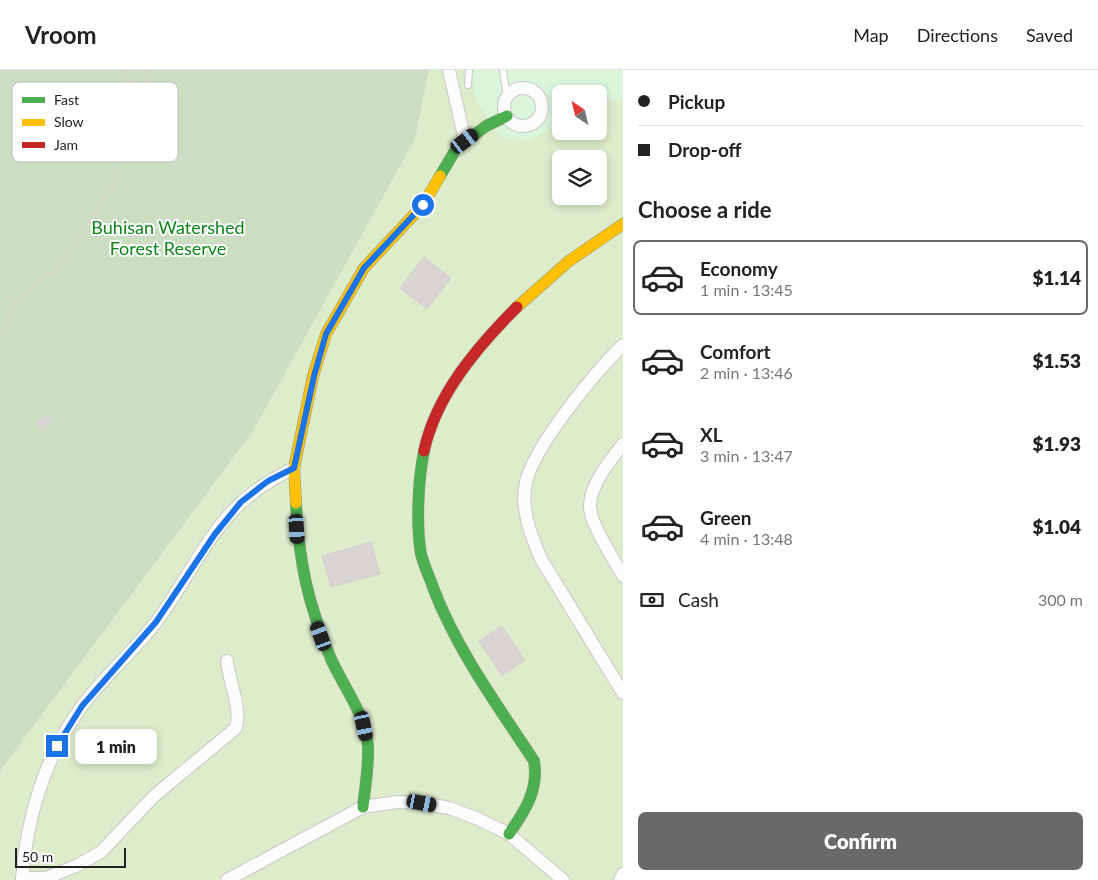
<!DOCTYPE html>
<html lang="en">
<head>
<meta charset="utf-8">
<style>
	:root { --surface:#fff; --page:#f6f6f6; --text:#222; --muted:#767676; --line:#e0e0e0; --accent:#6a6968 }
	body { margin:0; font-family:Lato,sans-serif; background:var(--page); color:var(--text); height:100vh; display:flex; flex-direction:column; font-size:19px; white-space:nowrap }
	* { box-sizing:border-box; margin:0 }
	p { font-size:16px; color:var(--muted) }
	.icon { flex:none; width:28px; height:28px; fill:none; stroke:currentColor; stroke-width:2; stroke-linecap:round; stroke-linejoin:round }
	.map { position:relative; flex:1; overflow:hidden }
	.panel { display:flex; flex-direction:column; background:var(--surface); width:475px }
	.panel>* { flex:none }
	.hud { display:grid; align-content:center; height:110px; padding:0 15px; background:var(--surface) }
	.needle { width:32px; rotate:325deg }
	.fabs { position:absolute; left:552px; top:15px; display:grid; gap:10px }
	.fabs a { display:grid; place-items:center; width:55px; height:55px; border-radius:8px; background:var(--surface); box-shadow:0 2px 8px #0003; font-size:25px }
	.scale { position:absolute; left:15px; bottom:12px; width:111px; box-sizing:border-box; padding-left:5px; border:2px solid #222; border-top:0; font-size:14px; line-height:18px; white-space:nowrap; color:#222; -webkit-text-stroke:4px #fff; paint-order:stroke }
	.end { position:absolute; width:22px; height:22px; margin:-11px; border:6px solid #1a73e8; background:#fff; box-shadow:0 0 0 2px #fff }
	.from { border-radius:50% }
	.bubble { position:absolute; height:35px; border-radius:8px; background:var(--surface); box-shadow:0 2px 8px #0003; font-size:16px; font-weight:800; line-height:35px; text-align:center }
	.car { position:absolute; width:15px; height:30px; margin:-15px -8px; border-radius:6px; box-shadow:0 0 4px 1px #0007; background:linear-gradient(#222 24%,#8ab4d8 0 40%,#222 0 76%,#8ab4d8 0 86%,#222 0) }
	.hud b { display:flex; align-items:center; gap:18px; height:48px; font-size:19px }
	.hud b+b { border-top:1px solid var(--line) }
	.hud i { width:12px; height:12px; background:var(--text) }
	ul { padding:0; list-style:none }
	li { display:flex; align-items:center; gap:15px; height:75px; margin:0 10px 8px; padding:0 5px; border:2px solid transparent; border-radius:8px }
	li div { flex:1 }
	li b { display:block; font-size:19px }
	li em { font-style:normal; font-weight:800 }
	li.active { border-color:var(--accent) }
	li>.icon { width:45px; height:45px; stroke-width:1.5 }
	h2 { padding:0 15px; font-size:22px; line-height:60px }
	.pay { display:flex; align-items:center; gap:12px; height:55px; padding:0 15px; font-size:19px }
	.pay p { margin-inline-start:auto }
	.cta { display:flex; gap:10px; margin-top:auto; padding:10px 15px }
	.cta a { flex:1; height:58px; border-radius:8px; background:var(--accent); color:#fff; font-size:20px; font-weight:800; line-height:58px; text-align:center }
	header { display:flex; align-items:center; gap:30px; box-sizing:border-box; height:70px; padding:0 25px; background:var(--surface); border-bottom:1px solid var(--line) }
	header strong { font-size:24px }
	nav { display:flex; gap:28px; margin-inline-start:auto; font-size:18px }
	main { display:flex; flex:1; min-height:0 }
	.map>svg:first-child { display:block }
	.grass { fill:#ddeccb; fill-rule:evenodd }
	.forest { fill:#cbdec1 }
	.park { fill:#daf5da }
	.building { fill:#d7d4d2; stroke:#d3d0cc }
	.lines { fill:none; stroke-linecap:round; stroke-linejoin:round }
	.lane-casing { stroke:#c9c8c7; stroke-width:8 }
	.street-casing { stroke:#c9c8c7; stroke-width:14 }
	.fast-casing { stroke:#999a82; stroke-width:12 }
	.slow-casing { stroke:#999a82; stroke-width:12 }
	.jam-casing { stroke:#999a82; stroke-width:12 }
	.path { stroke:#dccecd; stroke-width:2.5; stroke-dasharray:2.5 2.5; stroke-linecap:butt }
	.lane { stroke:#fdfcfc; stroke-width:6 }
	.street { stroke:#fdfcfc; stroke-width:12 }
	.fast { stroke:#4caf50; stroke-width:11 }
	.slow { stroke:#ffc107; stroke-width:11 }
	.jam { stroke:#c62828; stroke-width:11 }
	.route { stroke:#1a73e8; stroke-width:6 }
	.labels { text-anchor:middle; dominant-baseline:central; stroke-width:4; stroke-linejoin:round; paint-order:stroke }
	.park-label { font-size:18px; fill:#0c8416; stroke:#fff }
	.key { fill:#fff; stroke:#bdbdbd; stroke-width:1 }
	.key-label { font-size:14px; fill:#222 }
</style>
</head>
<body>
<header>
<strong>Vroom</strong>
<nav><a>Map</a><a>Directions</a><a>Saved</a></nav>
</header>
<main>
<div class="map">
<svg width="623" height="810" viewBox="0 0 623 810">
	<rect width="100%" height="100%" fill="#f0eeeb"/>
	<path class="grass" d="M429,0H623V810H0V701L253,361L415,69ZM561,24H599V61H561ZM561,89H599V126H561Z"/>
	<polygon class="forest" points="0,0 429,0 415,69 253,361 0,701"/>
	<polygon class="park" points="469,0 623,0 623,29 599,33 599,24 561,24 561,53 529,71 501,67 476,31"/>
	<g class="building">
		<polygon points="424,187 451,208 427,239 400,218"/>
		<polygon points="47,345 52,352 41,360 36,353"/>
		<polygon points="371,472 380,504 331,517 322,486"/>
		<polygon points="502,556 525,590 502,606 479,571"/>
	</g>
	<g class="lines">
		<defs>
			<g id="lane">
				<polyline points="503,0 507,27"/>
				<polyline points="468,15 469,0"/>
			</g>
			<g id="street">
				<polyline points="449,0 465,71"/>
				<circle cx="523" cy="37" r="19"/>
				<path d="M623,275C595,302 535,375 526,412C520,438 531,466 541,489L623,623"/>
				<path d="M623,374C610,391 591,413 590,435C589,453 614,489 623,506"/>
				<path d="M22,808H46L76,796L101,782L154,726L236,658C242,639 229,612 227,591"/>
				<path d="M22,810C26,749 45,686 82,636C104,606 134,581 157,551C183,516 211,458 243,431C258,417 276,407 294,398"/>
				<polyline points="227,810 363,737 397,732 422,733 449,738 476,748 509,764 563,810"/>
				<polyline points="620,810 623,804"/>
			</g>
			<g id="fast">
				<polyline points="440,106 456,79 486,56 507,46"/>
				<path d="M424,381C418,411 416,455 421,484C424,496 430,508 434,520C458,582 498,636 534,691C539,720 525,741 509,764"/>
				<path d="M296,433C299,493 308,534 331,589C343,616 366,645 368,676C369,696 365,717 363,737"/>
			</g>
			<g id="slow">
				<polyline points="517,237 569,191 623,154"/>
				<polyline points="296,433 294,398 313,306 326,264 364,198 423,135 440,106"/>
			</g>
			<path id="jam" d="M424,381C436,325 477,277 517,237"/>
		</defs>
		<use href="#lane" class="lane-casing"/>
		<use href="#street" class="street-casing"/>
		<use href="#fast" class="fast-casing"/>
		<use href="#slow" class="slow-casing"/>
		<use href="#jam" class="jam-casing"/>
		<g class="path">
			<polyline points="126,0 135,34"/>
			<polyline points="0,263 7,259 11,237 43,207 56,201 111,120 140,40 149,0"/>
		</g>
		<use href="#lane" class="lane"/>
		<use href="#street" class="street"/>
		<use href="#fast" class="fast"/>
		<use href="#slow" class="slow"/>
		<use href="#jam" class="jam"/>
	</g>
	<g class="lines">
		<polyline class="route" points="57,676 82,636 156,552 215,464 241,432 268,411 294,398 314,306 326,264 364,198 423,135"/>
	</g>
	<g class="labels">
		<g class="park-label">
			<text x="168" y="157">Buhisan Watershed<tspan x="168" dy="21">Forest Reserve</tspan></text>
		</g>
	</g>
	<rect x="12" y="12" width="166" height="80" rx="8" class="key"/>
	<rect x="22" y="27" width="23" height="6" fill="#4caf50"/>
	<rect x="22" y="49" width="23" height="7" fill="#ffc107"/>
	<rect x="22" y="72" width="23" height="6" fill="#c62828"/>
	<g class="key-label">
		<text x="54" y="35">Fast</text>
		<text x="54" y="57">Slow</text>
		<text x="54" y="80">Jam</text>
	</g>
</svg>
<div class="fabs">
<a><svg class="needle" viewBox="-14 -14 28 28"><path d="M0-13l5 13h-10z" fill="#e53935"/><path d="M0 13l5-13h-10z" fill="#767676"/></svg></a>
<a><svg class="icon" aria-label="layers" viewBox="0 0 24 24"><path d="M12 4l9 5-9 5-9-5zM3 14l9 5 9-5"/></svg></a>
</div>
<div class="scale">50 m</div>
<i class="end from" style="left:423px;top:135px"></i>
<i class="end" style="left:57px;top:676px"></i>
<div class="bubble" style="left:75px;top:659px;width:82px">1 min</div>
<i class="car" style="left:465px;top:71px;rotate:53deg"></i>
<i class="car" style="left:297px;top:459px;rotate:176deg"></i>
<i class="car" style="left:321px;top:566px;rotate:340deg"></i>
<i class="car" style="left:364px;top:656px;rotate:168deg"></i>
<i class="car" style="left:422px;top:733px;rotate:101deg"></i>
</div>
<section class="panel">
<div class="hud">
<b><i class="from"></i>Pickup</b>
<b><i></i>Drop-off</b>
</div>
<h2>Choose a ride</h2>
<ul>
<li class="active"><svg class="icon" aria-label="car" viewBox="0 0 24 24"><path d="M5 17H2v-5l4-1 3-4h7l3 4 3 1v5h-3M9 17h6M6 11h13"/><circle cx="7" cy="17" r="2"/><circle cx="17" cy="17" r="2"/></svg><div><b>Economy</b><p>1 min · 13:45</p></div><em>$1.14</em></li>
<li><svg class="icon" aria-label="car" viewBox="0 0 24 24"><path d="M5 17H2v-5l4-1 3-4h7l3 4 3 1v5h-3M9 17h6M6 11h13"/><circle cx="7" cy="17" r="2"/><circle cx="17" cy="17" r="2"/></svg><div><b>Comfort</b><p>2 min · 13:46</p></div><em>$1.53</em></li>
<li><svg class="icon" aria-label="car" viewBox="0 0 24 24"><path d="M5 17H2v-5l4-1 3-4h7l3 4 3 1v5h-3M9 17h6M6 11h13"/><circle cx="7" cy="17" r="2"/><circle cx="17" cy="17" r="2"/></svg><div><b>XL</b><p>3 min · 13:47</p></div><em>$1.93</em></li>
<li><svg class="icon" aria-label="car" viewBox="0 0 24 24"><path d="M5 17H2v-5l4-1 3-4h7l3 4 3 1v5h-3M9 17h6M6 11h13"/><circle cx="7" cy="17" r="2"/><circle cx="17" cy="17" r="2"/></svg><div><b>Green</b><p>4 min · 13:48</p></div><em>$1.04</em></li>
</ul>
<div class="pay"><svg class="icon" aria-label="cash" viewBox="0 0 24 24"><path d="M3 7h18v10H3z"/><circle cx="12" cy="12" r="2"/></svg>Cash<p>300 m</p></div>
<div class="cta"><a>Confirm</a></div>
</section>
</main>
</body>
</html>
